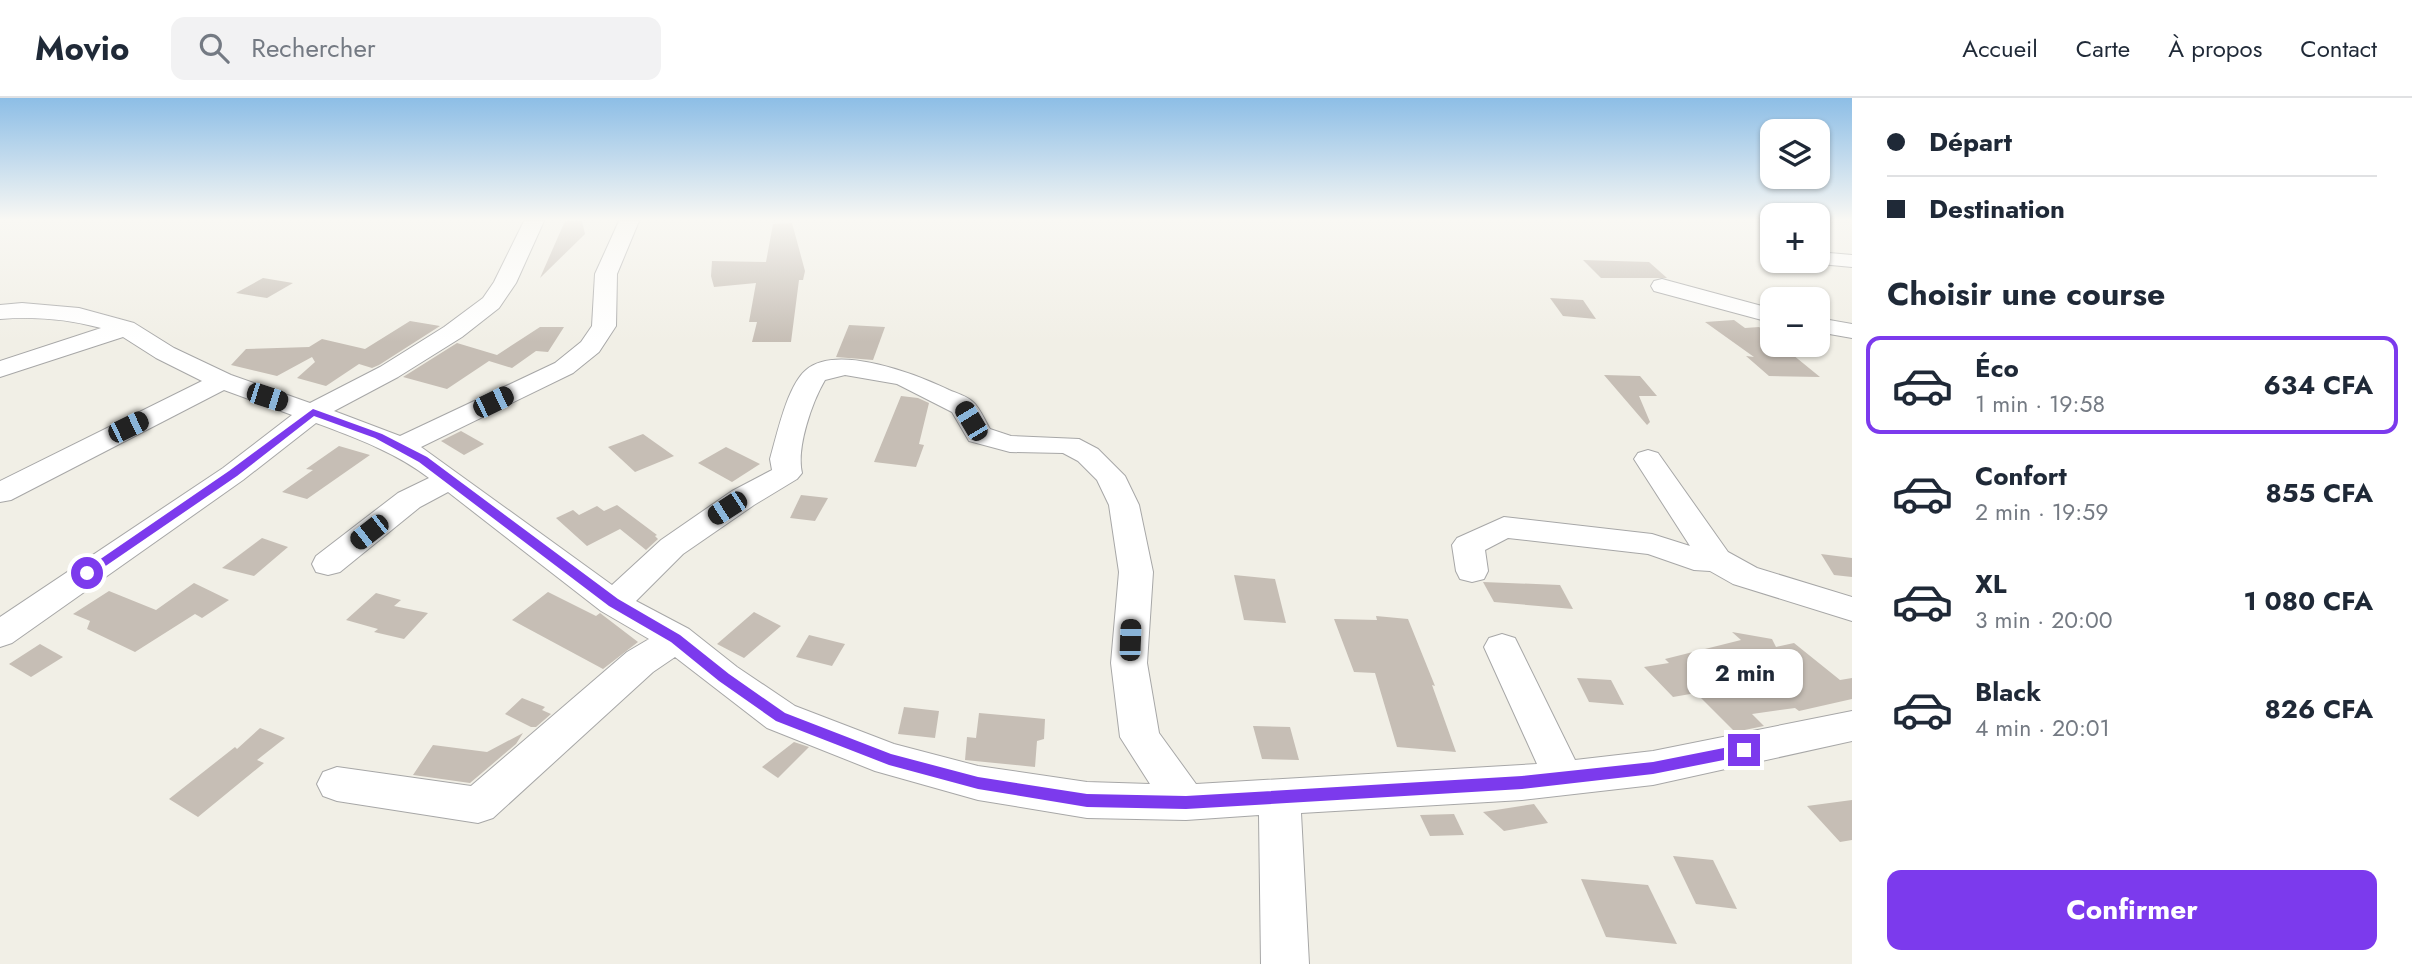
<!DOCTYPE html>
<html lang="fr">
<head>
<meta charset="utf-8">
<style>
	:root { --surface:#fff; --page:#f2f2f3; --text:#1f2937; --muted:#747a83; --line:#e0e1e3; --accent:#7c3aed }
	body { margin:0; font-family:Jost,sans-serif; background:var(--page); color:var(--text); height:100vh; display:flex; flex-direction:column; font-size:26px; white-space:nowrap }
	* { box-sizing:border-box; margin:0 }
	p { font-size:23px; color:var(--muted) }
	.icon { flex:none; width:38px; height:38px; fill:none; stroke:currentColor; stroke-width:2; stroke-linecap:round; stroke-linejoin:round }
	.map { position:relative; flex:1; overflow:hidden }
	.sheet { display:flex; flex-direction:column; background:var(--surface); width:560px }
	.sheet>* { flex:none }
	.hud { display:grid; align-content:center; height:154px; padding:0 35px; background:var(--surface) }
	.controls { position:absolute; left:1760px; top:21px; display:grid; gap:14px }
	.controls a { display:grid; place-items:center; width:70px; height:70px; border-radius:14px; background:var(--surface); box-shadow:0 2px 5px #0004; font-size:35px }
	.end { position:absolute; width:32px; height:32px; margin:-16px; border:9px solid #7c3aed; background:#fff; box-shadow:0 0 0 4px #fff }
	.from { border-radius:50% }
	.bubble { position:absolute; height:49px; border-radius:14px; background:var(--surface); box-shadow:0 2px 5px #0004; font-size:23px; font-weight:700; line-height:49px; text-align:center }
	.car { position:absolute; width:21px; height:42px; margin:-21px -10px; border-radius:9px; box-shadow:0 0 5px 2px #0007; background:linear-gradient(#222 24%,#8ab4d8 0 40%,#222 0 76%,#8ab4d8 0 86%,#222 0) }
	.hud b { display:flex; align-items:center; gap:24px; height:66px; font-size:26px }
	.hud b+b { border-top:2px solid var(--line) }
	.hud i { width:18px; height:18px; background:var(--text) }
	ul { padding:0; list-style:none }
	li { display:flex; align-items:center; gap:21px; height:98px; margin:0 14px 10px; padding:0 21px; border:4px solid transparent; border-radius:14px }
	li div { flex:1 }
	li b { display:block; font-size:26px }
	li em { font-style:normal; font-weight:700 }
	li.on { border-color:var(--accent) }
	li>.icon { width:63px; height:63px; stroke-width:1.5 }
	h2 { padding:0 35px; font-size:32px; line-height:84px }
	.button { display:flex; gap:14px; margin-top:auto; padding:14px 35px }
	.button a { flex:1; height:80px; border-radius:14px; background:var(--accent); color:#fff; font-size:28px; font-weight:700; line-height:80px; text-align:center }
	header { display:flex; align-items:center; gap:42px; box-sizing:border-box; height:98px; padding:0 35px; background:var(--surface); border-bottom:2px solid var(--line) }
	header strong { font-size:33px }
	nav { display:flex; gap:38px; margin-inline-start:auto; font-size:24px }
	.search { width:490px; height:63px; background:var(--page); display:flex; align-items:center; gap:18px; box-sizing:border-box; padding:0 24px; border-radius:14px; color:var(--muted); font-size:26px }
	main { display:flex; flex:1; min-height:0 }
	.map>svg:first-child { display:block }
	.building { fill:#c6beb5 }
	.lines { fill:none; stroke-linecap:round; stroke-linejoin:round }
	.minor-casing { stroke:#a7a7a7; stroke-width:2 }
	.minor { fill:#fff; fill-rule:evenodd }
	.route { fill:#7c3aed }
</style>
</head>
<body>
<header>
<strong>Movio</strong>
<div class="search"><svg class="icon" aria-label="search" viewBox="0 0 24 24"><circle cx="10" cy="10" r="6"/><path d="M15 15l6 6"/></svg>Rechercher</div>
<nav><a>Accueil</a><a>Carte</a><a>À propos</a><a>Contact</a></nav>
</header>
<main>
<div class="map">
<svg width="1852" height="866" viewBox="0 0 1852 866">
	<rect width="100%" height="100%" fill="#f1efe6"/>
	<g class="building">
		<polygon points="565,123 582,123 585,136 540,180"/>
		<polygon points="792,125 805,173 803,182 799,182 791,244 752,244 757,224 749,224 756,185 714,189 711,178 712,163 766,164 773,126"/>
		<polygon points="1583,162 1649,164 1667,180 1601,180"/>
		<polygon points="263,180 293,185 267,200 236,195"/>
		<polygon points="1550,200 1583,202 1596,221 1563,218"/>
		<polygon points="1734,222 1745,230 1759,229 1773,239 1773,247 1785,247 1782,248 1820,279 1769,278 1746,258 1754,259 1705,224"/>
		<polygon points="410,223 440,228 379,267 372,270 359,266 326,288 297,280 315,264 312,259 277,278 231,267 246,251 309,249 322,241 365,251"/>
		<polygon points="849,227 885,229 873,262 836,259"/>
		<polygon points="540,229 564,229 548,254 536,253 512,270 489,263 447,291 403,279 457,245 497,257"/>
		<polygon points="1604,277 1640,278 1657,298 1639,298 1650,324 1647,327"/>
		<polygon points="901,298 918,300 929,305 919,346 924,347 916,369 874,364"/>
		<polygon points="461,333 484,346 464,357 441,343"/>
		<polygon points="643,336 674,358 635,374 608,349"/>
		<polygon points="339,348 370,357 307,401 282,394 313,372 306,371"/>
		<polygon points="726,349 760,366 732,384 698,365"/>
		<polygon points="801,397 828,400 815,423 790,420"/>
		<polygon points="617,407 657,437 655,438 658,441 646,452 620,431 587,448 556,420 573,412 579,417 597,408 604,413"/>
		<polygon points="262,440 288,449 254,478 222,470"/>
		<polygon points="1821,456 1852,460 1852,479 1834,477"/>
		<polygon points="1234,477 1275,481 1286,525 1244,522"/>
		<polygon points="1483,484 1560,487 1573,511 1494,504"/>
		<polygon points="194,485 229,502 202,520 195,516 135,554 87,531 90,523 73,516 109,493 156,512"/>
		<polygon points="548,494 596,518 600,515 638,544 603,571 512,522"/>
		<polygon points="376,495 401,502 394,508 428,515 404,541 374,534 378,531 346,522"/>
		<polygon points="754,514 781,528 744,560 717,546"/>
		<polygon points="1376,518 1408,521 1435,588 1432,587 1456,654 1397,649 1375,575 1354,574 1334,521 1377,522"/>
		<polygon points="1732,534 1772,541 1776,549 1794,545 1840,582 1852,580 1852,601 1799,613 1795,610 1752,616 1764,628 1735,634 1696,595 1673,599 1644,569 1669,565 1665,561 1741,542"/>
		<polygon points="809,537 845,546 832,568 796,559"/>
		<polygon points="40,546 63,559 31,579 9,566"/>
		<polygon points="1577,580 1611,582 1624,607 1589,604"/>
		<polygon points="522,600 545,609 542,612 551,616 536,629 531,629 505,616"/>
		<polygon points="904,609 939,613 935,640 898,636"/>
		<polygon points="979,615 1045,621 1044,641 1037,643 1035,669 965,662 967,639 976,640"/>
		<polygon points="1253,628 1290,629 1299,662 1262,661"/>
		<polygon points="260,630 285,640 257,662 264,665 198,719 169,701 235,649 237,651"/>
		<polygon points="523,635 516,646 470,685 413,677 433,647 487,654"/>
		<polygon points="794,644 809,649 778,680 762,669"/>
		<polygon points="1852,702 1852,742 1840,744 1807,708"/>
		<polygon points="1534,706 1548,725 1504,733 1483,714"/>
		<polygon points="1454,716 1464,737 1430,738 1420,717"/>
		<polygon points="1673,758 1713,762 1737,811 1696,806"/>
		<polygon points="1581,781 1648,787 1677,846 1606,839"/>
	</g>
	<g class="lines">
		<defs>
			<g id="minor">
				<path d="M524,123H544L516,185L499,210L462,239L398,279L334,313L400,338L555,265L581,244L592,228L595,176L619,123H639L617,176L616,228L599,254L573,275L421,349L612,487L661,442L732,393L772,372L770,361C777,337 787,288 806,272C837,245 918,277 949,292C956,295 967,298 973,304C980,310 985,323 990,331L1011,338L1079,341L1098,351L1125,378L1139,407L1153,474L1147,565L1159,635L1196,686L1537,666L1484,549L1489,540L1502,536L1515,540L1575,662L1653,653L1852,613V643L1653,687L1522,702L1301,715L1309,866H1261L1259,717L1186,722L1087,720L978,702L875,673L767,630L675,559L653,574L493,720L478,725L337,703L323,698L317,686L323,674L337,669L471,688L627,554L649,541L601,513L448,394L420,409L340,474L328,477L316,474L312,466L316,458L398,395L429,380C395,354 356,340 316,325L243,382L12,545L0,549V519L223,370L292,317L224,292L11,402L0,404V383L202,283L156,260L123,239L0,279V263L101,230C68,221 34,218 0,221V207L22,205L79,210L134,225L174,250L231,277L310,305L380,269L444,229L483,200L494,184ZM845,277L897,286L952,314L969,343L1010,354L1063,355L1078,363L1097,382L1109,407L1119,474L1111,565L1120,639L1150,686L1087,684L978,668L894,646L795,608L737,569L689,531L636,503L683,456L754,407L797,381L802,375C796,350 812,304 825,282Z"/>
				<polygon points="1818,154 1852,157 1852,169 1810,165 1809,163 1818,163"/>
				<polygon points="1662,181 1773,211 1773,225 1654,193 1651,188 1654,183"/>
				<polygon points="1818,220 1852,226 1852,240 1818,234"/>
				<polygon points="1648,352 1658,355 1728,454 1757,470 1852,499 1852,523 1733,486 1710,473 1694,472 1648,456 1508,440 1485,452 1488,473 1484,481 1472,484 1460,481 1456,473 1452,447 1457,440 1504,419 1652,436 1690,448 1634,361 1638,355"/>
			</g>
		</defs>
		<use href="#minor" class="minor-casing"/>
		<use href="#minor" class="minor"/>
	</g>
	<linearGradient id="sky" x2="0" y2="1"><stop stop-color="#8dbee6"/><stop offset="0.5" stop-color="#f9f8f4"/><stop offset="1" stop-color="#f9f8f4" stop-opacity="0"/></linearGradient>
	<rect width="1852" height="244" fill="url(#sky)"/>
	<polygon class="route" points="313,311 382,336 427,359 618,501 680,537 729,576 785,615 891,656 978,679 1087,696 1186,698 1522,678 1653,664 1744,646 1751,652 1744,658 1653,676 1522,691 1186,711 1087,709 978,691 889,667 776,623 719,583 671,544 609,508 419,364 375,340 314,318 237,378 91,478 83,478 83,473 229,373"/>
</svg>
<div class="controls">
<a><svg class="icon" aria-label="layers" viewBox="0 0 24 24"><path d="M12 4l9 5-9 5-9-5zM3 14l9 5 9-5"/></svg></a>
<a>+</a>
<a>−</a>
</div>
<i class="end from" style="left:87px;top:475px"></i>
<i class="end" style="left:1744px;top:652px"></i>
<div class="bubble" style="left:1687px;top:551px;width:116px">2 min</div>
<i class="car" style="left:267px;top:299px;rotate:108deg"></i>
<i class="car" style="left:493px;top:304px;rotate:64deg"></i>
<i class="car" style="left:971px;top:323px;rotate:329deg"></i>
<i class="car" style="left:128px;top:329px;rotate:64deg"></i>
<i class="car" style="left:727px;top:410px;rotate:237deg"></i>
<i class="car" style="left:369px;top:434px;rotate:232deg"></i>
<i class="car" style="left:1130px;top:542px;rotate:2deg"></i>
</div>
<section class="sheet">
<div class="hud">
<b><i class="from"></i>Départ</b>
<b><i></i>Destination</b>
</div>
<h2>Choisir une course</h2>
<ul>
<li class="on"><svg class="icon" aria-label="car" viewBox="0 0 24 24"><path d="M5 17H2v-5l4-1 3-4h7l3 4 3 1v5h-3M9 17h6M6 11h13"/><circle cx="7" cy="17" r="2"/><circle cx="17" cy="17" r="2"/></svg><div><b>Éco</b><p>1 min · 19:58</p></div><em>634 CFA</em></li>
<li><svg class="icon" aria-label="car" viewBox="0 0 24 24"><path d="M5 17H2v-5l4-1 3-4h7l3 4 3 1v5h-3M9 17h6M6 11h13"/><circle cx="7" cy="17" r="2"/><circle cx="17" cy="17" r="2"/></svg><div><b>Confort</b><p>2 min · 19:59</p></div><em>855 CFA</em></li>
<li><svg class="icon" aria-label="car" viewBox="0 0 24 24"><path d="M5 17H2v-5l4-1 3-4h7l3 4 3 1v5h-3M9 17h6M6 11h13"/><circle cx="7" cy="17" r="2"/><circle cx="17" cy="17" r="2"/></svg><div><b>XL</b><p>3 min · 20:00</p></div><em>1 080 CFA</em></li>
<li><svg class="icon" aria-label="car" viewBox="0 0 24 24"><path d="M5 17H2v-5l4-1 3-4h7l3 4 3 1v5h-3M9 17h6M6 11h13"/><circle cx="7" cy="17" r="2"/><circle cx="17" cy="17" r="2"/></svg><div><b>Black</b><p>4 min · 20:01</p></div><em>826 CFA</em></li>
</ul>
<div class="button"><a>Confirmer</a></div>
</section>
</main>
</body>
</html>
